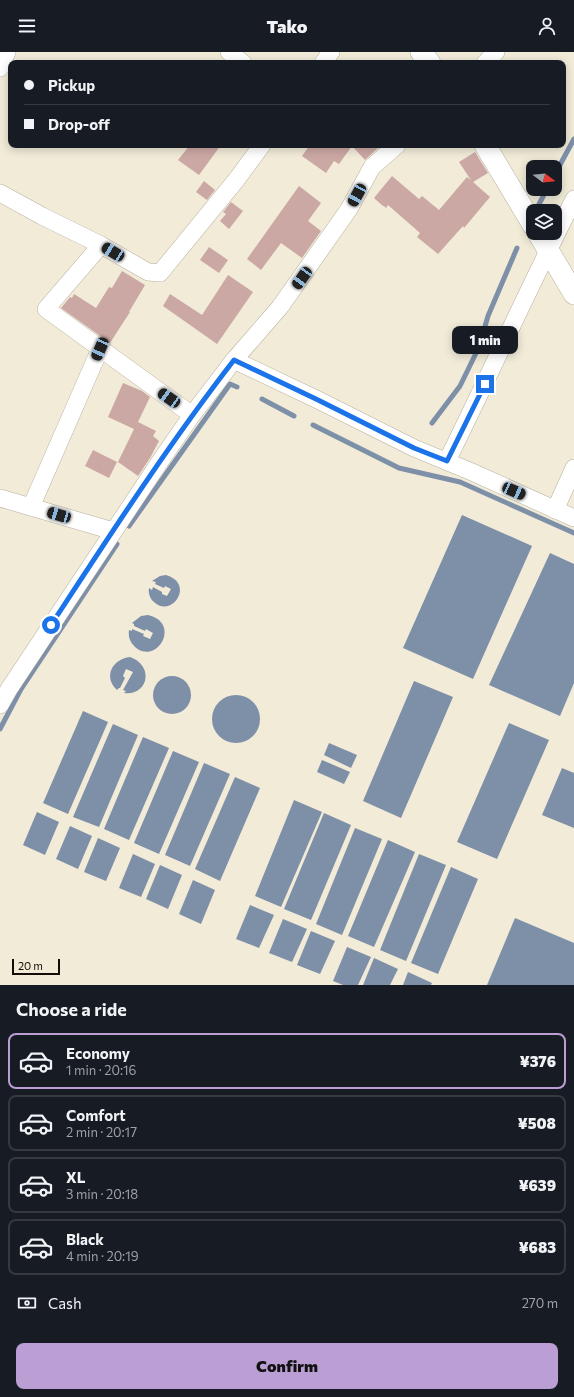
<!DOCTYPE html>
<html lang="en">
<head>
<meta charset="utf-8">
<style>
	:root { --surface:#171b24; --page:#242831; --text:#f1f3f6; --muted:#9ea1a6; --line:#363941; --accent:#ba9ed4 }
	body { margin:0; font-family:Commissioner,sans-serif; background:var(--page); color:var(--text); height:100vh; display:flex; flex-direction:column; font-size:15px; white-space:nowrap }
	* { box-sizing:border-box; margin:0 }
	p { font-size:13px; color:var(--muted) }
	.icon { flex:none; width:22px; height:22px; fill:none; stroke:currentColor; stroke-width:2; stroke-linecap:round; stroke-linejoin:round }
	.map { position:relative; height:933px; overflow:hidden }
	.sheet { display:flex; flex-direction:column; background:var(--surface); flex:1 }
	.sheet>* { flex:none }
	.hud { position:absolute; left:8px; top:8px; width:558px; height:88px; border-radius:8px; box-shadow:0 2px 10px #0003; display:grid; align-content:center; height:88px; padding:0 16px; background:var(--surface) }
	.needle { width:26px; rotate:106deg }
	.tools { position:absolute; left:526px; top:108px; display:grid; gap:8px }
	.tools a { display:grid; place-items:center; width:36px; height:36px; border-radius:8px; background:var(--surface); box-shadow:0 2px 10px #0003; font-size:20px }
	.scale { position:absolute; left:12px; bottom:10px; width:48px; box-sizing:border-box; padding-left:4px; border:2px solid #100e07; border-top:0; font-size:11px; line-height:14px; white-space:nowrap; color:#100e07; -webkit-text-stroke:3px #f1ebd8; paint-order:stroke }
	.end { position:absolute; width:18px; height:18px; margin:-9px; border:5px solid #1a73e8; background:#fff; box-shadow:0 0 0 2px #fff }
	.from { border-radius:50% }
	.bubble { position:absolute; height:28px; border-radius:8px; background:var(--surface); box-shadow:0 2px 10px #0003; font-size:13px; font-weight:800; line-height:28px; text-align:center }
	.car { position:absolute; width:12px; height:24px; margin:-12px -6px; border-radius:5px; box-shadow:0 0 3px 1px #0007; background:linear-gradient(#222 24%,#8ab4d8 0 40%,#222 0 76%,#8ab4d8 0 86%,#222 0) }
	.hud b { display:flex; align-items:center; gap:14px; height:38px; font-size:15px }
	.hud b+b { border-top:1px solid var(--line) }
	.hud i { width:10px; height:10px; background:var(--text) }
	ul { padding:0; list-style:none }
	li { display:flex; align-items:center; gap:12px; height:56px; margin:0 8px 6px; padding:0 8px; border:2px solid var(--line); border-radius:8px }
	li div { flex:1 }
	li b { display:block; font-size:15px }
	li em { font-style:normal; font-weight:800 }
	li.active { border-color:var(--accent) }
	li>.icon { width:36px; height:36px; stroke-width:1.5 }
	h2 { padding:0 16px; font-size:18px; line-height:48px }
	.pay { display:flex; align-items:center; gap:10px; height:44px; padding:0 16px; font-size:15px }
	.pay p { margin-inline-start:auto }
	.action { display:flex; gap:8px; margin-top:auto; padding:8px 16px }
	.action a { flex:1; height:46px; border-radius:8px; background:var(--accent); color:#111; font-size:16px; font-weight:800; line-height:46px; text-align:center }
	header { display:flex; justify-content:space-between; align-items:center; height:52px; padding:0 16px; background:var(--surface); font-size:18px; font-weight:800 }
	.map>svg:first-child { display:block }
	.water { fill:#7e8fa8 }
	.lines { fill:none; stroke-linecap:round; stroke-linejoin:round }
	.stream { stroke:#7e8fa8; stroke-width:5 }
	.building { fill:#cca8a5 }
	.minor-casing { stroke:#b7b19f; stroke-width:18 }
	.tertiary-casing { stroke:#b7b19f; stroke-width:22 }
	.minor { stroke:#fff; stroke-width:17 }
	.tertiary { stroke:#fff; stroke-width:21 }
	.route { stroke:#1a73e8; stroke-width:5 }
</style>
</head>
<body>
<header><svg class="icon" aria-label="menu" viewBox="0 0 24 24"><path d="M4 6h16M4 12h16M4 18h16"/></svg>Tako<svg class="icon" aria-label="person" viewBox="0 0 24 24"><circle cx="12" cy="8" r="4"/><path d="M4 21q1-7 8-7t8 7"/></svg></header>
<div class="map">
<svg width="574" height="933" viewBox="0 0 574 933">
	<rect width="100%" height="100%" fill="#f1ebd8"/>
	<g class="water">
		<polygon points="462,463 532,494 473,627 403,596"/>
		<polygon points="550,501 574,512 574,631 560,664 489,633"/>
		<path d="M166,523C196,532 171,567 154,550C150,547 148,541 149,536L152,538L153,535L162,540V542L167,544L171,537L165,534L164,536L155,532L156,530L152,529L160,524Z"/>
		<path d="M148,563C182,571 157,614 135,595C130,590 128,585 129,578L132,579V577L144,582L143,584L150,587L153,581L146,577L145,579L134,574V572L132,571L141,564Z"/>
		<path d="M130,605C154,613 149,644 124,641L126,639L123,638L133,620L126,617L123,624L125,626L120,636H119L117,638C103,625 112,607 130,605Z"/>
		<circle cx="172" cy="643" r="19"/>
		<polygon points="414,629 453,645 401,766 363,749"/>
		<circle cx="236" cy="667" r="24"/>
		<polygon points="83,659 108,670 68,762 43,751"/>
		<polygon points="509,671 549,688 497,807 457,790"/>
		<polygon points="113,672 138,683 99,775 73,765"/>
		<polygon points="143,685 169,696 129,788 104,777"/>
		<polygon points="329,691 357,703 351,716 324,703"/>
		<polygon points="173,699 199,710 159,802 134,791"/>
		<polygon points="322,708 350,720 344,732 317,720"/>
		<polygon points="204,711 230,722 190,814 165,803"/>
		<polygon points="562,716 574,721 574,776 542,763"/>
		<polygon points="235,725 260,736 220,829 195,817"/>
		<polygon points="294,748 322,760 281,855 255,844"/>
		<polygon points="37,760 59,770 45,803 23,793"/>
		<polygon points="324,761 351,773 311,868 284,857"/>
		<polygon points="70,774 92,784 78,817 56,807"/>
		<polygon points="355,776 382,787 342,883 316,872"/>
		<polygon points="98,786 120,796 106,829 84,820"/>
		<polygon points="388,788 415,800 374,895 348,884"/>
		<polygon points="133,802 155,812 141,845 119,836"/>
		<polygon points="419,802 446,813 406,909 380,898"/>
		<polygon points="160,813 182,823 168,857 146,847"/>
		<polygon points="451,815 478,827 438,922 411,911"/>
		<polygon points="193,828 215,838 201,872 179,862"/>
		<polygon points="250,853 274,863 259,896 236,887"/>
		<polygon points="515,866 574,891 574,933 487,933"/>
		<polygon points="283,867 307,877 292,910 269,901"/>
		<polygon points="311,879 335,889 320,922 297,913"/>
		<polygon points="347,895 371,905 358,933 343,933 333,929"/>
		<polygon points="374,906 398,917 390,933 363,933"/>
		<polygon points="408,920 432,931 431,933 403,933"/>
	</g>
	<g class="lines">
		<g class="stream">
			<polyline points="555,122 574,87"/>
			<polyline points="537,156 547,137"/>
			<polyline points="262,347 294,364"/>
			<polyline points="432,371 460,334 479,295 488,264 517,196"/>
			<polyline points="313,373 399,416 460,430 574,481"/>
			<polyline points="129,474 230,332 237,335"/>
			<polyline points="0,677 21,637 117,492"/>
		</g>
	</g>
	<g class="building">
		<polygon points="190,93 221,93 199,123 178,108"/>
		<polygon points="310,93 381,93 365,108 352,94 339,112 334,109 326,121 302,104"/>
		<polygon points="475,100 488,121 473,130 490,145 464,176 463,174 438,202 417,185 420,181 388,153 386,156 384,154 383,154 374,146 392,124 419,147 422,144 439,158 467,125 471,128 459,110"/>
		<polygon points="204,129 215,138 207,148 196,140"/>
		<polygon points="299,134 321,151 308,169 321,179 302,206 281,191 261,218 247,207"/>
		<polygon points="231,150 243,159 229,177 220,169 226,162 223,160"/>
		<polygon points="209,195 228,208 219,221 200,208"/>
		<polygon points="122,219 145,233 129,260 130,260 110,291 61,256 70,245 72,246 74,242 96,256 109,235 112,236"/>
		<polygon points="228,223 253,240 217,292 163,254 170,242 202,263"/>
		<polygon points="123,331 142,339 150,345 138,370 156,379 153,384 159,389 150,406 138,424 118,410 134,377 108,365"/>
		<polygon points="93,398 117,410 109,426 85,414"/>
	</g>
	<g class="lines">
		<defs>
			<g id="minor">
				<polyline points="229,0 243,11"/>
				<polyline points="323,11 331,0"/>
				<polyline points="485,11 496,0"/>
				<polyline points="0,16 7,0"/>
				<polyline points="0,141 42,164 101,193 148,220 160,221 237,127 262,93"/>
				<polyline points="101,193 46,257 192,363"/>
				<polyline points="234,308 316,347 414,396 472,420 574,466"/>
				<path d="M447,409C490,322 530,233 574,147"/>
				<polyline points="0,446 113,479"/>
				<polyline points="31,455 100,297"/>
				<polyline points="555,458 574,416"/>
				<polyline points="0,653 9,637 159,411 192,363 234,308 280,255 349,157 372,115 397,93"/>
			</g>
			<g id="tertiary">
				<polyline points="421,0 430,11"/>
				<polyline points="485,93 533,173"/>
				<polyline points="538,181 574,242"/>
			</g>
		</defs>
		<use href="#minor" class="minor-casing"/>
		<use href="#tertiary" class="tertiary-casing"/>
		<use href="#minor" class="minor"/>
		<use href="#tertiary" class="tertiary"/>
	</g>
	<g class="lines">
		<path class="route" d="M51,573C110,483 168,393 234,308L316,347L414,396L447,409L485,332"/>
	</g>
</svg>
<div class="tools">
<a><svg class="needle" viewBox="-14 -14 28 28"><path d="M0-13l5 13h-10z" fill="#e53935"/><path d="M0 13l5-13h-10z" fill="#9ea1a6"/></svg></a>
<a><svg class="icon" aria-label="layers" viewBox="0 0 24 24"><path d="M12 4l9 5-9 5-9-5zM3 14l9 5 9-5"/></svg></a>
</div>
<div class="scale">20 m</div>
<i class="end from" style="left:51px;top:573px"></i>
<i class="end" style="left:485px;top:332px"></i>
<div class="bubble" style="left:452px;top:274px;width:66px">1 min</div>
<i class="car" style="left:357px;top:143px;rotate:209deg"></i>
<i class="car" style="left:113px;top:200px;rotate:301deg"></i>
<i class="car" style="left:302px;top:226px;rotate:216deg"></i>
<i class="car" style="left:100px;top:297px;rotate:204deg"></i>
<i class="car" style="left:169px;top:346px;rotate:305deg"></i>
<i class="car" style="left:514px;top:439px;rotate:114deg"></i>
<i class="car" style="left:59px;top:463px;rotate:286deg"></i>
<div class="hud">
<b><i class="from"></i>Pickup</b>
<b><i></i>Drop-off</b>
</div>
</div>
<section class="sheet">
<h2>Choose a ride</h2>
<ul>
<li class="active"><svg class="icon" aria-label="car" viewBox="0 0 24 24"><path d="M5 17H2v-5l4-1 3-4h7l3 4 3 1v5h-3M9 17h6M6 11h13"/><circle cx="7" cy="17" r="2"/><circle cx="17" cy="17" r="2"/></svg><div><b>Economy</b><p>1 min · 20:16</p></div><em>¥376</em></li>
<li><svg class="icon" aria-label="car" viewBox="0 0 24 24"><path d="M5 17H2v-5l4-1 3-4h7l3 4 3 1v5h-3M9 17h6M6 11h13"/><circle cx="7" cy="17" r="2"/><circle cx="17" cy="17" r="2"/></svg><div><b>Comfort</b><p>2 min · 20:17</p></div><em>¥508</em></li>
<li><svg class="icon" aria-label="car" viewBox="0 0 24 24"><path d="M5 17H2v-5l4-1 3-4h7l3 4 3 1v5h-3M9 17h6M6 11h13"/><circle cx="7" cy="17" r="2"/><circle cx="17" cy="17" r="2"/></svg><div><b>XL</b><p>3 min · 20:18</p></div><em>¥639</em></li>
<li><svg class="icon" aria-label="car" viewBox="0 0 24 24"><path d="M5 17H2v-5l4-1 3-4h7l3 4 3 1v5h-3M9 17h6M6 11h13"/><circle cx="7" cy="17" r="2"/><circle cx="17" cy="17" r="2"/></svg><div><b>Black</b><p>4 min · 20:19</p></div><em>¥683</em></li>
</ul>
<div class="pay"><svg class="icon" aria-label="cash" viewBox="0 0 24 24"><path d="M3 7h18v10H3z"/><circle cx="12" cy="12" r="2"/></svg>Cash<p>270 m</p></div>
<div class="action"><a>Confirm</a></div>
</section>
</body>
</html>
